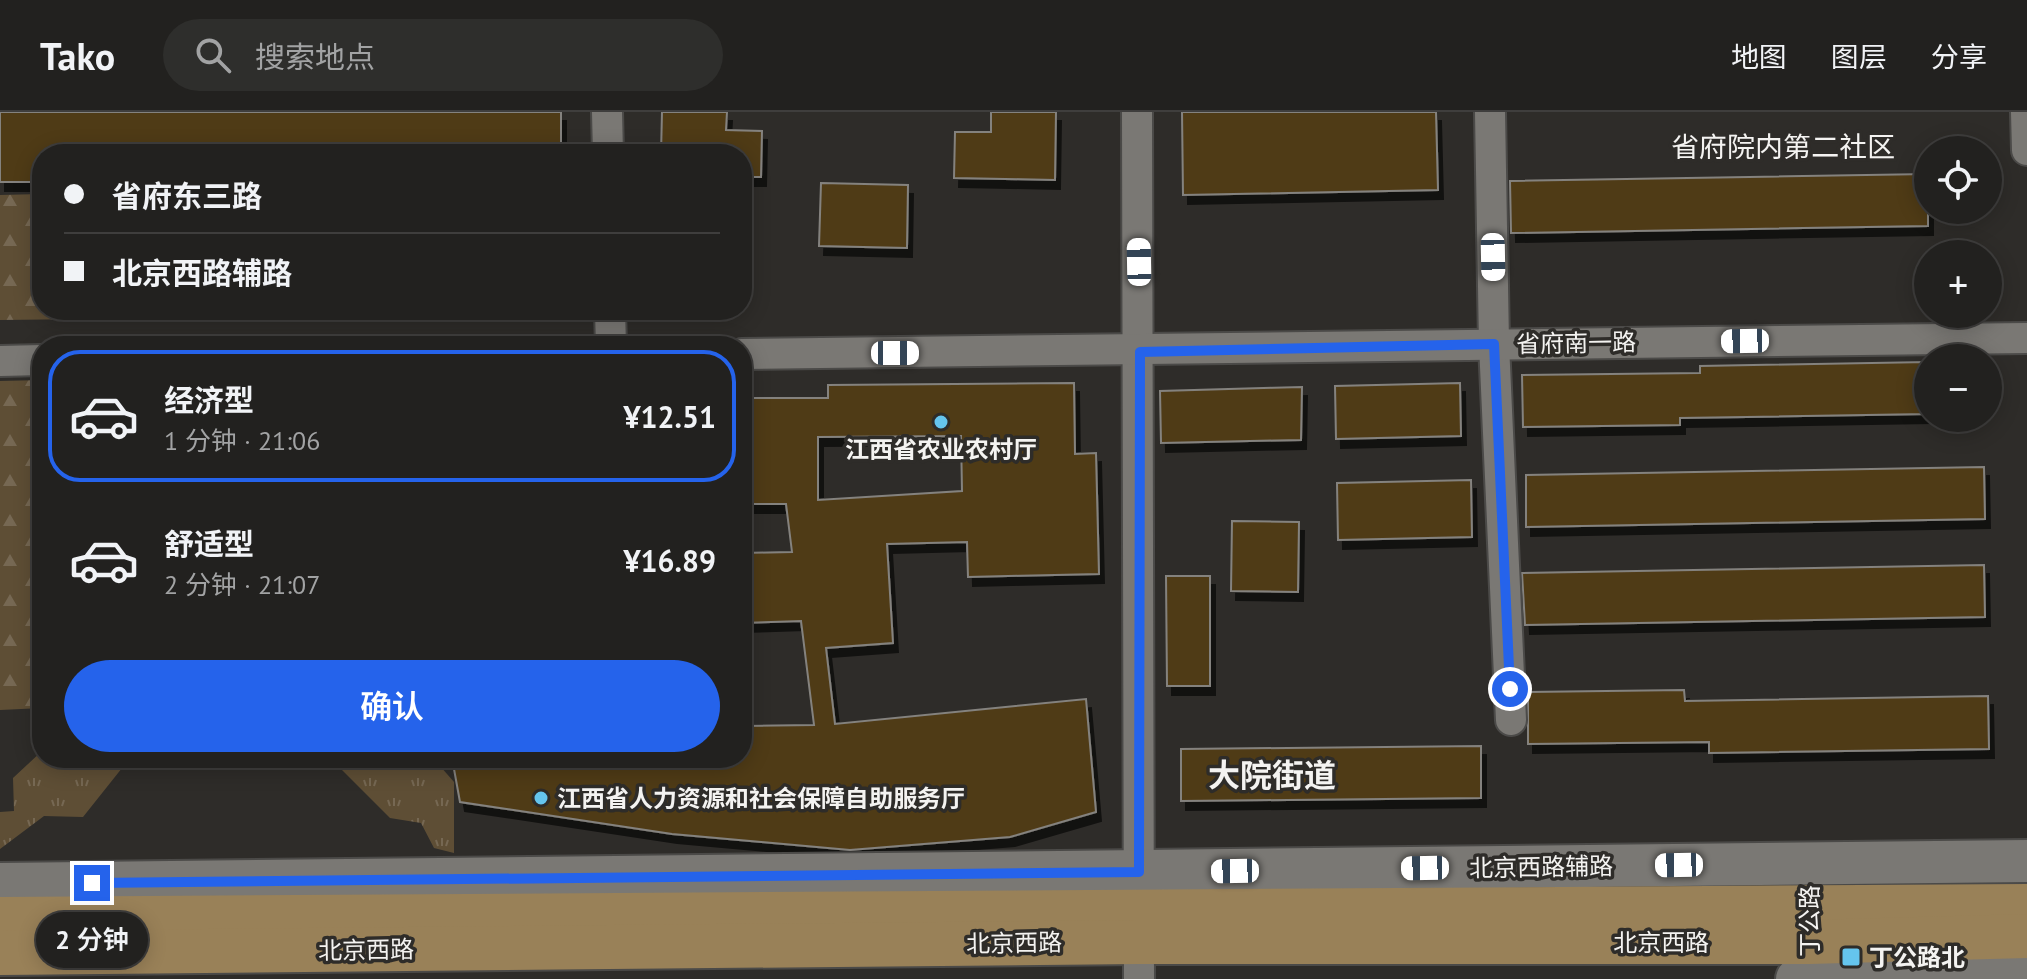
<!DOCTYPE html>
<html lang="zh">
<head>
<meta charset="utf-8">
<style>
	:root { --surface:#22211f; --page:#2e2e2c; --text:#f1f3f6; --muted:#a2a3a4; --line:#3f3e3d; --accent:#2563eb }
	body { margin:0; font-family:"PT Sans","Noto Sans SC",sans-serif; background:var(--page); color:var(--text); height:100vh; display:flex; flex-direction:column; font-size:30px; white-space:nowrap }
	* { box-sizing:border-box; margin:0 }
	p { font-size:26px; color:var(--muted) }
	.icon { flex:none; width:44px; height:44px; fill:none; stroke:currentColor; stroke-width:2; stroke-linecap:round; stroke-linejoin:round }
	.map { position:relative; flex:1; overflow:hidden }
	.drawer { position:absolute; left:32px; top:224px; width:720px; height:432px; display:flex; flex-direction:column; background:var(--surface); border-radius:32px; box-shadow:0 4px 20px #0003,0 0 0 2px var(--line) }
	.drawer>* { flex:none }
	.top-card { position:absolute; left:32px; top:32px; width:720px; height:176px; border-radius:32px; box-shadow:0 4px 20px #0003,0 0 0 2px var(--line); display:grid; align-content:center; height:176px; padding:0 32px; background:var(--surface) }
	.fabs { position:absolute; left:1914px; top:24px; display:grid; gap:16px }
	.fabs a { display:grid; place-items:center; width:88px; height:88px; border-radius:50%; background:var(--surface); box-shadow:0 4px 20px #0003,0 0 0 2px var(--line); font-size:40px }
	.end { position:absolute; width:36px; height:36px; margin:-18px; border:10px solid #2563eb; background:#fff; box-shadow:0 0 0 4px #fff }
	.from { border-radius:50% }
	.bubble { position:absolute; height:56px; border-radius:28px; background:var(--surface); box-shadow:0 4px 20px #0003,0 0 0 2px var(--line); font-size:26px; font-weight:600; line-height:56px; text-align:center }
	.car { position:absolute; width:24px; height:48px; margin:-24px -12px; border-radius:10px; box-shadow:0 0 6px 2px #0007; background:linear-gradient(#fff 24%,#345 0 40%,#fff 0 76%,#345 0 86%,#fff 0) }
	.top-card b { display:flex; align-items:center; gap:28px; height:76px; font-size:30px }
	.top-card b+b { border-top:2px solid var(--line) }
	.top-card i { width:20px; height:20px; background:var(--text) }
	ul { padding:14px 0 0; list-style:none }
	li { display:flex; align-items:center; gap:24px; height:132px; margin:0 16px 12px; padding:0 16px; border:4px solid transparent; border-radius:32px }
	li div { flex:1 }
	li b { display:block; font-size:30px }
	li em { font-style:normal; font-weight:600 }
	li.on { border-color:var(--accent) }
	li>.icon { width:72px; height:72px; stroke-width:1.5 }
	.cta { display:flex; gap:16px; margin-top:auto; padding:16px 32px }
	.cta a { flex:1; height:92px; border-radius:48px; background:var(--accent); color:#fff; font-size:32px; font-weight:600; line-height:92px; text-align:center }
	header { display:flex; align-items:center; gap:48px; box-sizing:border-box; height:112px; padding:0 40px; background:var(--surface); border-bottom:2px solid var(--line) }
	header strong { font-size:38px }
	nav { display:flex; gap:44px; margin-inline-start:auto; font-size:28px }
	.search { width:560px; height:72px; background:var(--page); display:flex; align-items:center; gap:20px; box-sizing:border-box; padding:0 28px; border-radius:44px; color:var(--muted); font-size:30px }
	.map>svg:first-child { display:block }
	.grass { fill:url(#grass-tufts) }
	.forest { fill:url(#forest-firs) }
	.building { fill:#503b17; stroke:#84827e; stroke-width:2; fill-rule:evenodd; filter:url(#shadow) }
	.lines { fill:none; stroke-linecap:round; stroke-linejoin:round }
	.street-casing { stroke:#4b4a48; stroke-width:34 }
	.secondary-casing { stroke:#4b4a48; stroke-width:46 }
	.primary-casing { stroke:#4b4a48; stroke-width:48 }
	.street { stroke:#7a7874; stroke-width:30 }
	.secondary { stroke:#7a7874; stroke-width:42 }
	.primary { stroke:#998158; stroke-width:44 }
	.route { stroke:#2563eb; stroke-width:10 }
	.poi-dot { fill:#65c5ee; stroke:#2e2c29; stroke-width:3 }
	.labels { text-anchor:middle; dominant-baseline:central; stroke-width:7; stroke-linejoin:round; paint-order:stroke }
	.street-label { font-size:24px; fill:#f4f3f1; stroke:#2e2c29 }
	.poi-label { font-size:24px; font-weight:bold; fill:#f4f3f1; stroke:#2e2c29; text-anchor:start }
	.quarter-label { font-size:28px; fill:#f4f3f1; stroke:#2e2c29 }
	.district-label { font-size:32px; font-weight:bold; fill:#f4f3f1; stroke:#2e2c29 }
</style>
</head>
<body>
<header>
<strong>Tako</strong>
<div class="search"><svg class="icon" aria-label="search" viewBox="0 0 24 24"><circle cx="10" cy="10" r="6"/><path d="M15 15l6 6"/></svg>搜索地点</div>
<nav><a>地图</a><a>图层</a><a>分享</a></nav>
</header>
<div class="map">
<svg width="2027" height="867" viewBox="0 0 2027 867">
	<defs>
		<pattern id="grass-tufts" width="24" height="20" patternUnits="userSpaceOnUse" patternTransform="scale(2)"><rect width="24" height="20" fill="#5e4e35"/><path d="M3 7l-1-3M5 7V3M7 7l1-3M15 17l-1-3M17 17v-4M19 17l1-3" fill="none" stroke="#766853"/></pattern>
		<pattern id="forest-firs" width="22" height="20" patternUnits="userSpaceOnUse" patternTransform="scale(2)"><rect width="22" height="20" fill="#5e4e35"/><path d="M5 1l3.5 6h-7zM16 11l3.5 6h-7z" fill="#766853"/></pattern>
		<filter id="shadow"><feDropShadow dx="5" dy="9" stdDeviation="0" flood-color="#0009"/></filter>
	</defs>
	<rect width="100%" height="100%" fill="#2e2c29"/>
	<g class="grass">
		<polygon points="42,639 42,646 126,646 126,651 83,705 44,704 0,737 0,700 14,699 13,666"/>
		<polygon points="333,646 433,646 454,670 454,741 434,736 421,711 390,706 341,657 333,656"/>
	</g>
	<g class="forest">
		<polygon points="42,82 42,198 88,198 88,207 0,208 0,83"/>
		<polygon points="375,198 502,198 502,205 380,204"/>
		<polygon points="42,268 42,596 0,598 0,269"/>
	</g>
	<g class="building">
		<polygon points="0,0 561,0 561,42 42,42 42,70 0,70"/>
		<polygon points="662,0 727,0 726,18 762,19 761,65 742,65 742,42 661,42"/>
		<polygon points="991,0 1056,0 1055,68 954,66 955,20 991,20"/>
		<polygon points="1182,0 1436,0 1438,78 1183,83"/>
		<polygon points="1928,62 1928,114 1511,121 1510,69"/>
		<polygon points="821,71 908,73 907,136 819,134"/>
		<polygon points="1928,250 1928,302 1680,306 1680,313 1523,315 1522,263 1700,261 1700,254"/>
		<path d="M1074,271L1075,342L1096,341L1099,462L968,465L967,430L887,432L893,531L826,536L835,612L1086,587L1096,700L1010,725L850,738L672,722L460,690L452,646H742V614L814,613L801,509L742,511V441L792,440L786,392H742V286H828V273ZM961,324L962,379L818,388V325Z"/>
		<polygon points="1460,271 1461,324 1336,327 1335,274"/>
		<polygon points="1302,275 1301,328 1161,331 1160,279"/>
		<polygon points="1984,355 1985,407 1526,415 1526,363"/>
		<polygon points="1471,368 1472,425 1338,428 1337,371"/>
		<polygon points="1232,409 1299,410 1298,480 1231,479"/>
		<polygon points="1984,453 1985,505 1525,513 1522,461"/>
		<polygon points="1166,464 1210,464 1210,574 1167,574"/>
		<polygon points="1684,578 1685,589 1988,584 1989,637 1709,641 1709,630 1528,632 1528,580"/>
		<polygon points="1481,634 1481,686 1181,689 1181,637"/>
	</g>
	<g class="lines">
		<defs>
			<g id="street">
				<polyline points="607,0 608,42"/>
				<polyline points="1137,0 1139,867"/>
				<polyline points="1490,0 1494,232 1511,608"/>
				<polyline points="2026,0 2027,38"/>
				<polyline points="610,198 611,234"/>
				<polyline points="742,242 2027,226"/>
				<polyline points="0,249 42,248"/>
			</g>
			<g id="secondary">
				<polyline points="0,772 2027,749"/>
				<polyline points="1797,867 2027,865"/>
			</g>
			<g id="primary">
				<polyline points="0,807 2027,794"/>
				<polyline points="0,841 1139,830 1809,830 2027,824"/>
			</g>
		</defs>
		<use href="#street" class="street-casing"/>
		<use href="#secondary" class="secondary-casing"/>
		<use href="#primary" class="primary-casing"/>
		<use href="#street" class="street"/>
		<use href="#secondary" class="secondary"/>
		<use href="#primary" class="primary"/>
	</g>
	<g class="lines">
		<polyline class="route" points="92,771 1139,760 1140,240 1494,232 1510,577"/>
	</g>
	<g class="poi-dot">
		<circle cx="941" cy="310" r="8"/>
		<circle cx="541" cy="686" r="8"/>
		<rect x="1841" y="835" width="20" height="20" rx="4"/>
	</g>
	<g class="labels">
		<g class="street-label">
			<text transform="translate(1576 231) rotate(-1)">省府南一路</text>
			<text transform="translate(1541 755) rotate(-1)">北京西路辅路</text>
			<text transform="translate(1809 809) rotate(-90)">丁公路</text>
			<text x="1661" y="830">北京西路</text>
			<text transform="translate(1014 831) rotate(-1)">北京西路</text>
			<text transform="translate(366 838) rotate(-1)">北京西路</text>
		</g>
		<g class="poi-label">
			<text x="941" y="337" text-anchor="middle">江西省农业农村厅</text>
			<text x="557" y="686">江西省人力资源和社会保障自助服务厅</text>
			<text x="1869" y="845">丁公路北</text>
		</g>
		<g class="quarter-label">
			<text x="1783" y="34">省府院内第二社区</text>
		</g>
		<g class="district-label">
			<text x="1272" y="663">大院街道</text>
		</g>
	</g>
</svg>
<div class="fabs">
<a><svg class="icon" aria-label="locate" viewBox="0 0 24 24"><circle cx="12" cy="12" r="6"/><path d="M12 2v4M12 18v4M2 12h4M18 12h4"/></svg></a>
<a>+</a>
<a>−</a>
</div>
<i class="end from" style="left:1510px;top:577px"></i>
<i class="end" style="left:92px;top:771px"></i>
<div class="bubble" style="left:36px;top:800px;width:112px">2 分钟</div>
<i class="car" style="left:1493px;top:145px;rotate:179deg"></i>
<i class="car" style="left:1139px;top:150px;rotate:359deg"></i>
<i class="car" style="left:1745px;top:229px;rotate:269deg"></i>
<i class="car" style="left:895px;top:241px;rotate:90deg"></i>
<i class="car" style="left:1679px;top:753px;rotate:269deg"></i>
<i class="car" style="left:1425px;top:756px;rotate:269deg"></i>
<i class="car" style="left:1235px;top:759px;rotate:269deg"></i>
<div class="top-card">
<b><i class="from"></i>省府东三路</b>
<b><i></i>北京西路辅路</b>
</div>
<section class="drawer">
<ul>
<li class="on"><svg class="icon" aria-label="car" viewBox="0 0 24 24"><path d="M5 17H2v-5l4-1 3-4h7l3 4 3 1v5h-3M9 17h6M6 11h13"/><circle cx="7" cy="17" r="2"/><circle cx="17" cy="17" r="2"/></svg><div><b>经济型</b><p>1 分钟 · 21:06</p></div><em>¥12.51</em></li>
<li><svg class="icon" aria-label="car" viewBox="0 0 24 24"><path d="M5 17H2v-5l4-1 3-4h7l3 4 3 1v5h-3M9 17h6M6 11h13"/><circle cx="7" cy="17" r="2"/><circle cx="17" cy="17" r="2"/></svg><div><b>舒适型</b><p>2 分钟 · 21:07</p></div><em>¥16.89</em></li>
</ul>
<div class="cta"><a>确认</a></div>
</section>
</div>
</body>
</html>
